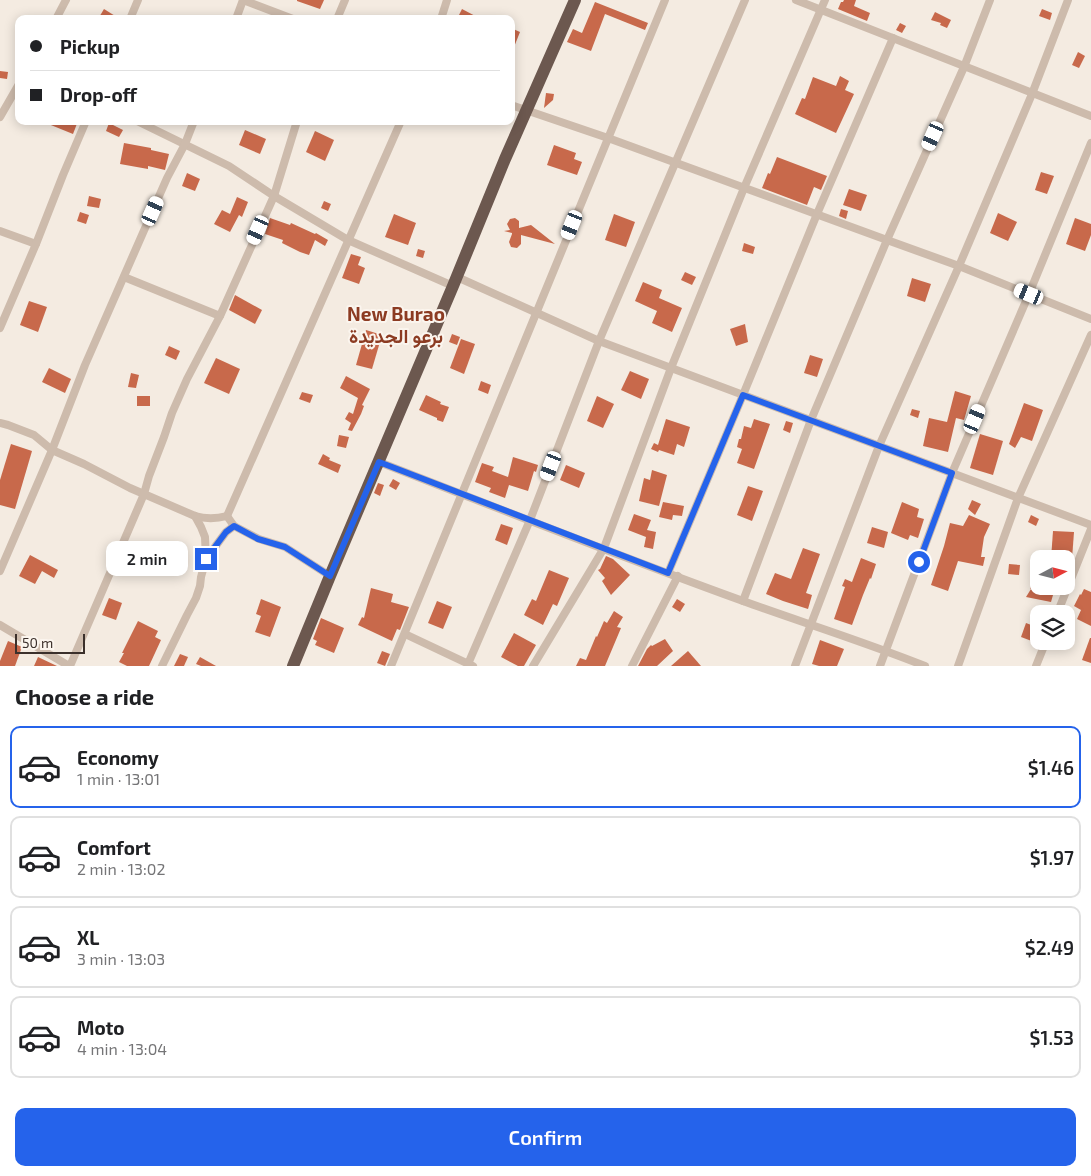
<!DOCTYPE html>
<html lang="en">
<head>
<meta charset="utf-8">
<style>
	:root { --surface:#fff; --page:#f2f2f2; --text:#202124; --muted:#757577; --line:#e0e0e0; --accent:#2563eb }
	body { margin:0; font-family:"Exo 2",Vazirmatn,sans-serif; background:var(--page); color:var(--text); height:100vh; display:flex; flex-direction:column; font-size:19px; white-space:nowrap }
	* { box-sizing:border-box; margin:0 }
	p { font-size:16px; color:var(--muted) }
	.icon { flex:none; width:28px; height:28px; fill:none; stroke:currentColor; stroke-width:2; stroke-linecap:round; stroke-linejoin:round }
	.map { position:relative; height:666px; overflow:hidden }
	.details { display:flex; flex-direction:column; background:var(--surface); flex:1 }
	.details>* { flex:none }
	.top-card { position:absolute; left:15px; top:15px; width:500px; height:110px; border-radius:10px; box-shadow:0 2px 12px #0003; display:grid; align-content:center; height:110px; padding:0 15px; background:var(--surface) }
	.needle { width:32px; rotate:83deg }
	.controls { position:absolute; left:1030px; top:550px; display:grid; gap:10px }
	.controls a { display:grid; place-items:center; width:45px; height:45px; border-radius:10px; background:var(--surface); box-shadow:0 2px 12px #0003; font-size:25px }
	.scale { position:absolute; left:15px; bottom:12px; width:70px; box-sizing:border-box; padding-left:5px; border:2px solid #3b302b; border-top:0; font-size:14px; line-height:18px; white-space:nowrap; color:#3b302b; -webkit-text-stroke:4px #fbf5ee; paint-order:stroke }
	.end { position:absolute; width:22px; height:22px; margin:-11px; border:6px solid #2563eb; background:#fff; box-shadow:0 0 0 2px #fff }
	.from { border-radius:50% }
	.bubble { position:absolute; height:35px; border-radius:10px; background:var(--surface); box-shadow:0 2px 12px #0003; font-size:16px; font-weight:600; line-height:35px; text-align:center }
	.car { position:absolute; width:15px; height:30px; margin:-15px -8px; border-radius:6px; box-shadow:0 0 4px 1px #0007; background:linear-gradient(#fff 24%,#345 0 40%,#fff 0 76%,#345 0 86%,#fff 0) }
	.top-card b { display:flex; align-items:center; gap:18px; height:48px; font-size:19px }
	.top-card b+b { border-top:1px solid var(--line) }
	.top-card i { width:12px; height:12px; background:var(--text) }
	ul { padding:0; list-style:none }
	li { display:flex; align-items:center; gap:15px; height:82px; margin:0 10px 8px; padding:0 5px; border:2px solid var(--line); border-radius:10px }
	li div { flex:1 }
	li b { display:block; font-size:19px }
	li em { font-style:normal; font-weight:600 }
	li.on { border-color:var(--accent) }
	li>.icon { width:45px; height:45px; stroke-width:1.5 }
	h2 { padding:0 15px; font-size:22px; line-height:60px }
	.button { display:flex; gap:10px; margin-top:auto; padding:10px 15px }
	.button a { flex:1; height:58px; border-radius:10px; background:var(--accent); color:#fff; font-size:20px; font-weight:600; line-height:58px; text-align:center }
	.map>svg:first-child { display:block }
	.building { fill:#c8694b }
	.lines { fill:none; stroke-linecap:round; stroke-linejoin:round }
	.minor { stroke:#cdbbac; stroke-width:8 }
	.trunk { stroke:#6c584f; stroke-width:12 }
	.route { stroke:#2563eb; stroke-width:6 }
	.labels { text-anchor:middle; dominant-baseline:central; stroke-width:4; stroke-linejoin:round; paint-order:stroke }
	.district-label { font-size:19px; font-weight:bold; fill:#8c3b22; stroke:#fbf5ee }
</style>
</head>
<body>
<div class="map">
<svg width="1091" height="666" viewBox="0 0 1091 666">
	<rect width="100%" height="100%" fill="#f4ebe1"/>
	<g class="building">
		<polygon points="297,0 324,0 320,9 297,1"/>
		<polygon points="844,0 856,0 854,6 870,13 867,21 838,9 841,2 843,2"/>
		<polygon points="595,2 648,23 645,30 605,14 591,51 567,42 573,29 582,33"/>
		<polygon points="104,9 120,19 98,19"/>
		<polygon points="462,9 481,19 457,19"/>
		<polygon points="1042,9 1052,13 1050,20 1039,16"/>
		<polygon points="935,12 951,20 947,28 940,25 941,23 931,20"/>
		<polygon points="900,23 906,26 902,33 896,30"/>
		<polygon points="511,28 520,32 512,52 511,52"/>
		<polygon points="1078,52 1085,56 1079,68 1072,65"/>
		<polygon points="0,71 8,72 7,79 0,78"/>
		<polygon points="840,76 849,81 845,90 854,94 836,133 795,114 802,98 805,99 813,77 836,86"/>
		<polygon points="546,93 554,94 553,100 544,108"/>
		<polygon points="41,121 78,121 73,134"/>
		<polygon points="109,123 123,130 119,137 106,131"/>
		<polygon points="245,130 266,139 260,154 239,145"/>
		<polygon points="315,131 334,140 325,161 306,152"/>
		<polygon points="124,143 151,148 151,150 169,154 165,170 148,166 148,169 120,164"/>
		<polygon points="554,145 576,153 574,159 582,162 577,175 547,165"/>
		<polygon points="777,157 827,176 821,190 814,187 807,205 762,188 768,173 770,174"/>
		<polygon points="1041,172 1054,176 1047,194 1035,190"/>
		<polygon points="187,173 200,179 195,191 182,186"/>
		<polygon points="849,189 867,195 861,211 843,205"/>
		<polygon points="89,196 101,199 99,208 87,206"/>
		<polygon points="237,197 248,202 242,217 239,215 230,232 214,224 222,210 230,214"/>
		<polygon points="324,201 331,204 328,211 321,208"/>
		<polygon points="841,209 848,211 846,219 839,216"/>
		<polygon points="80,212 89,215 86,224 77,221"/>
		<polygon points="998,213 1017,222 1008,241 990,233"/>
		<polygon points="394,214 416,223 408,245 385,237"/>
		<polygon points="614,214 635,222 626,247 605,240"/>
		<polygon points="270,218 290,225 291,223 315,234 316,233 328,240 325,246 315,240 309,255 300,252 282,243 283,240 265,234"/>
		<polygon points="515,218 519,221 519,228 531,225 555,244 521,235 521,244 517,248 511,247 509,242 512,234 512,233 504,231 510,230 507,224 510,219"/>
		<polygon points="1075,218 1091,224 1091,235 1085,251 1066,244"/>
		<polygon points="744,243 755,247 753,254 742,251"/>
		<polygon points="418,249 425,251 423,258 416,256"/>
		<polygon points="351,254 361,257 358,265 365,268 359,284 342,278"/>
		<polygon points="685,272 696,277 692,285 681,280"/>
		<polygon points="912,278 931,284 925,302 907,296"/>
		<polygon points="643,282 662,290 659,298 682,308 672,332 652,323 657,311 635,301"/>
		<polygon points="235,295 262,310 255,324 229,310"/>
		<polygon points="29,301 47,307 38,332 20,325"/>
		<polygon points="745,324 748,342 736,346 730,329"/>
		<polygon points="366,330 382,335 372,369 356,365"/>
		<polygon points="452,334 460,337 457,345 449,342"/>
		<polygon points="461,339 475,344 464,374 450,368"/>
		<polygon points="169,346 180,351 176,360 165,355"/>
		<polygon points="810,355 823,359 817,377 804,373"/>
		<polygon points="216,358 240,369 229,394 204,383"/>
		<polygon points="49,368 71,379 65,393 42,382"/>
		<polygon points="630,371 649,379 641,399 621,390"/>
		<polygon points="131,373 139,375 136,388 128,387"/>
		<polygon points="346,376 370,389 362,405 364,406 361,414 352,431 348,430 351,423 345,419 349,412 353,414 358,398 340,388"/>
		<polygon points="481,381 491,385 488,394 478,390"/>
		<polygon points="955,391 971,396 964,420 956,418 948,452 923,446 929,418 947,422"/>
		<polygon points="302,392 313,395 310,403 299,399"/>
		<polygon points="426,395 441,402 440,404 449,407 443,422 437,420 437,418 419,410"/>
		<rect x="137" y="396" width="13" height="10"/>
		<polygon points="597,396 614,404 603,428 587,421"/>
		<polygon points="1024,403 1043,410 1032,441 1021,437 1015,448 1009,444"/>
		<polygon points="912,409 920,411 918,418 910,415"/>
		<polygon points="666,419 690,427 684,447 677,444 674,455 659,450 658,452 651,449 654,443 658,445"/>
		<polygon points="754,419 770,424 754,469 737,463 742,449 737,447 739,439 741,439 744,426 751,428"/>
		<polygon points="786,421 793,423 790,433 783,430"/>
		<polygon points="980,434 1003,441 993,475 970,468"/>
		<polygon points="339,435 349,437 346,448 337,446"/>
		<polygon points="11,444 32,451 15,509 0,505 0,480"/>
		<polygon points="323,454 330,458 329,460 341,465 338,473 318,464"/>
		<polygon points="513,457 538,465 536,472 534,471 528,491 509,485 505,498 489,492 491,488 475,482 482,463 494,467 492,471 508,477"/>
		<polygon points="566,465 585,473 579,488 560,480"/>
		<polygon points="652,470 667,475 659,506 639,501 644,478 650,480"/>
		<polygon points="393,479 400,483 396,490 389,486"/>
		<polygon points="378,483 384,485 380,496 374,493"/>
		<polygon points="748,486 763,491 752,521 737,515"/>
		<polygon points="972,500 981,504 975,515 968,509"/>
		<polygon points="663,502 684,506 682,516 673,515 672,520 659,517"/>
		<polygon points="902,502 919,509 917,517 924,519 918,538 910,535 908,540 891,533"/>
		<polygon points="634,514 651,520 647,530 656,532 653,549 644,547 646,537 628,530"/>
		<polygon points="969,515 990,524 984,537 981,557 985,557 983,566 958,561 948,591 931,585 944,546 950,523 963,526"/>
		<polygon points="1031,515 1039,519 1036,526 1028,522"/>
		<polygon points="501,524 513,528 507,545 495,540"/>
		<polygon points="872,527 888,532 884,548 867,543"/>
		<polygon points="1053,531 1074,532 1072,559 1051,559"/>
		<polygon points="803,548 820,554 806,593 812,595 808,609 783,601 766,594 775,573 791,579"/>
		<polygon points="30,555 58,570 54,578 42,571 35,584 19,576"/>
		<polygon points="606,556 613,559 630,575 611,595 602,581 605,578 598,570 600,569"/>
		<polygon points="861,558 876,564 871,579 870,578 863,595 852,625 834,619 845,587 842,586 845,579 852,582"/>
		<polygon points="1009,564 1020,565 1019,575 1008,574"/>
		<polygon points="1039,567 1039,592 1053,595 1051,602 1026,597 1031,589 1030,589"/>
		<polygon points="549,570 569,578 557,606 553,604 543,625 524,615 532,599 536,601"/>
		<polygon points="371,588 393,594 391,602 409,607 400,630 397,629 392,641 358,625 362,617 364,618"/>
		<polygon points="1084,589 1091,592 1091,626 1077,619 1081,610 1074,606 1080,594 1081,595"/>
		<polygon points="109,598 122,603 116,620 102,615"/>
		<polygon points="261,599 281,607 270,637 255,632 261,616 256,614"/>
		<polygon points="677,599 685,604 680,612 672,607"/>
		<polygon points="437,601 452,607 443,629 428,623"/>
		<polygon points="614,611 623,617 617,627 621,628 605,666 576,666 580,658 586,660 596,636 597,637 604,621 607,623"/>
		<polygon points="321,618 344,628 334,653 315,645 317,641 313,639"/>
		<polygon points="138,621 158,631 155,637 161,640 149,666 127,666 119,662 124,653 122,653"/>
		<polygon points="1026,623 1039,628 1039,636 1037,643 1021,637"/>
		<polygon points="514,633 536,645 524,666 518,666 501,657"/>
		<polygon points="1090,638 1091,638 1091,663 1082,660"/>
		<polygon points="665,639 673,651 657,666 638,666 647,649 651,645 652,646"/>
		<polygon points="820,640 844,649 837,666 819,666 812,664"/>
		<polygon points="8,641 22,647 15,666 0,666 0,661"/>
		<polygon points="382,651 390,654 385,666 377,663"/>
		<polygon points="688,651 701,666 671,666"/>
		<polygon points="180,654 188,657 184,666 174,666"/>
		<polygon points="38,657 57,666 58,666 34,666"/>
		<polygon points="200,657 216,666 201,666 196,664"/>
	</g>
	<g class="lines">
		<g class="minor">
			<polyline points="243,0 293,19"/>
			<polyline points="796,0 1091,116"/>
			<polyline points="56,19 66,0"/>
			<polyline points="130,19 138,0"/>
			<polyline points="236,19 243,0"/>
			<polyline points="337,19 345,0"/>
			<polyline points="441,19 447,0"/>
			<polyline points="511,105 608,138 887,240 959,266 1091,319"/>
			<polyline points="0,117 19,84"/>
			<polyline points="137,121 229,166 274,196 348,240 453,286"/>
			<polyline points="0,231 36,244"/>
			<polyline points="124,277 220,316"/>
			<polyline points="457,277 599,341 1091,525"/>
			<polyline points="0,328 36,244 63,175 86,121"/>
			<path d="M0,423L8,425L34,435L52,450L84,464L130,488L195,516C205,519 216,519 227,516L234,526L259,539L285,547L330,576"/>
			<path d="M379,462C500,509 621,557 743,601C804,623 865,642 925,666"/>
			<polyline points="227,516 401,121"/>
			<polyline points="206,559 226,532 234,526"/>
			<polyline points="0,571 52,450 85,365 167,178 185,144 194,121"/>
			<polyline points="668,573 743,395 817,214 893,38"/>
			<polyline points="743,601 811,420 887,240 964,67 990,0"/>
			<polyline points="1057,614 1091,529"/>
			<polyline points="0,625 69,666"/>
			<polyline points="405,634 473,666"/>
			<polyline points="468,664 530,520 599,341 745,0"/>
			<polyline points="70,666 144,494 149,476 164,437 172,413 187,379 220,316 274,196 297,121"/>
			<polyline points="162,666 187,615 196,598 200,586 201,577 206,559 205,537 201,527 195,516"/>
			<polyline points="391,666 665,0"/>
			<polyline points="533,666 604,548 671,368 744,188 825,0"/>
			<polyline points="632,666 678,576"/>
			<polyline points="795,666 879,446 959,266 1032,94 1068,0"/>
			<polyline points="880,666 952,473 1029,294 1091,143"/>
			<polyline points="958,666 1018,498 1091,335"/>
			<polyline points="1036,666 1046,641"/>
		</g>
		<polyline class="trunk" points="293,666 330,576 453,286 505,159 575,0"/>
	</g>
	<g class="lines">
		<polyline class="route" points="206,559 226,532 234,526 258,539 285,547 330,576 379,462 668,573 743,395 952,473 919,562"/>
	</g>
	<g class="labels">
		<g class="district-label">
			<text x="396" y="313">New Burao<tspan x="396" dy="22">برعو الجديدة</tspan></text>
		</g>
	</g>
</svg>
<div class="controls">
<a><svg class="needle" viewBox="-14 -14 28 28"><path d="M0-13l5 13h-10z" fill="#e53935"/><path d="M0 13l5-13h-10z" fill="#757577"/></svg></a>
<a><svg class="icon" aria-label="layers" viewBox="0 0 24 24"><path d="M12 4l9 5-9 5-9-5zM3 14l9 5 9-5"/></svg></a>
</div>
<div class="scale">50 m</div>
<i class="end from" style="left:919px;top:562px"></i>
<i class="end" style="left:206px;top:559px"></i>
<div class="bubble" style="left:106px;top:541px;width:82px">2 min</div>
<i class="car" style="left:933px;top:136px;rotate:204deg"></i>
<i class="car" style="left:153px;top:211px;rotate:24deg"></i>
<i class="car" style="left:572px;top:225px;rotate:202deg"></i>
<i class="car" style="left:258px;top:230px;rotate:204deg"></i>
<i class="car" style="left:1029px;top:294px;rotate:292deg"></i>
<i class="car" style="left:975px;top:419px;rotate:23deg"></i>
<i class="car" style="left:551px;top:466px;rotate:201deg"></i>
<div class="top-card">
<b><i class="from"></i>Pickup</b>
<b><i></i>Drop-off</b>
</div>
</div>
<section class="details">
<h2>Choose a ride</h2>
<ul>
<li class="on"><svg class="icon" aria-label="car" viewBox="0 0 24 24"><path d="M5 17H2v-5l4-1 3-4h7l3 4 3 1v5h-3M9 17h6M6 11h13"/><circle cx="7" cy="17" r="2"/><circle cx="17" cy="17" r="2"/></svg><div><b>Economy</b><p>1 min · 13:01</p></div><em>$1.46</em></li>
<li><svg class="icon" aria-label="car" viewBox="0 0 24 24"><path d="M5 17H2v-5l4-1 3-4h7l3 4 3 1v5h-3M9 17h6M6 11h13"/><circle cx="7" cy="17" r="2"/><circle cx="17" cy="17" r="2"/></svg><div><b>Comfort</b><p>2 min · 13:02</p></div><em>$1.97</em></li>
<li><svg class="icon" aria-label="car" viewBox="0 0 24 24"><path d="M5 17H2v-5l4-1 3-4h7l3 4 3 1v5h-3M9 17h6M6 11h13"/><circle cx="7" cy="17" r="2"/><circle cx="17" cy="17" r="2"/></svg><div><b>XL</b><p>3 min · 13:03</p></div><em>$2.49</em></li>
<li><svg class="icon" aria-label="car" viewBox="0 0 24 24"><path d="M5 17H2v-5l4-1 3-4h7l3 4 3 1v5h-3M9 17h6M6 11h13"/><circle cx="7" cy="17" r="2"/><circle cx="17" cy="17" r="2"/></svg><div><b>Moto</b><p>4 min · 13:04</p></div><em>$1.53</em></li>
</ul>
<div class="button"><a>Confirm</a></div>
</section>
</body>
</html>
